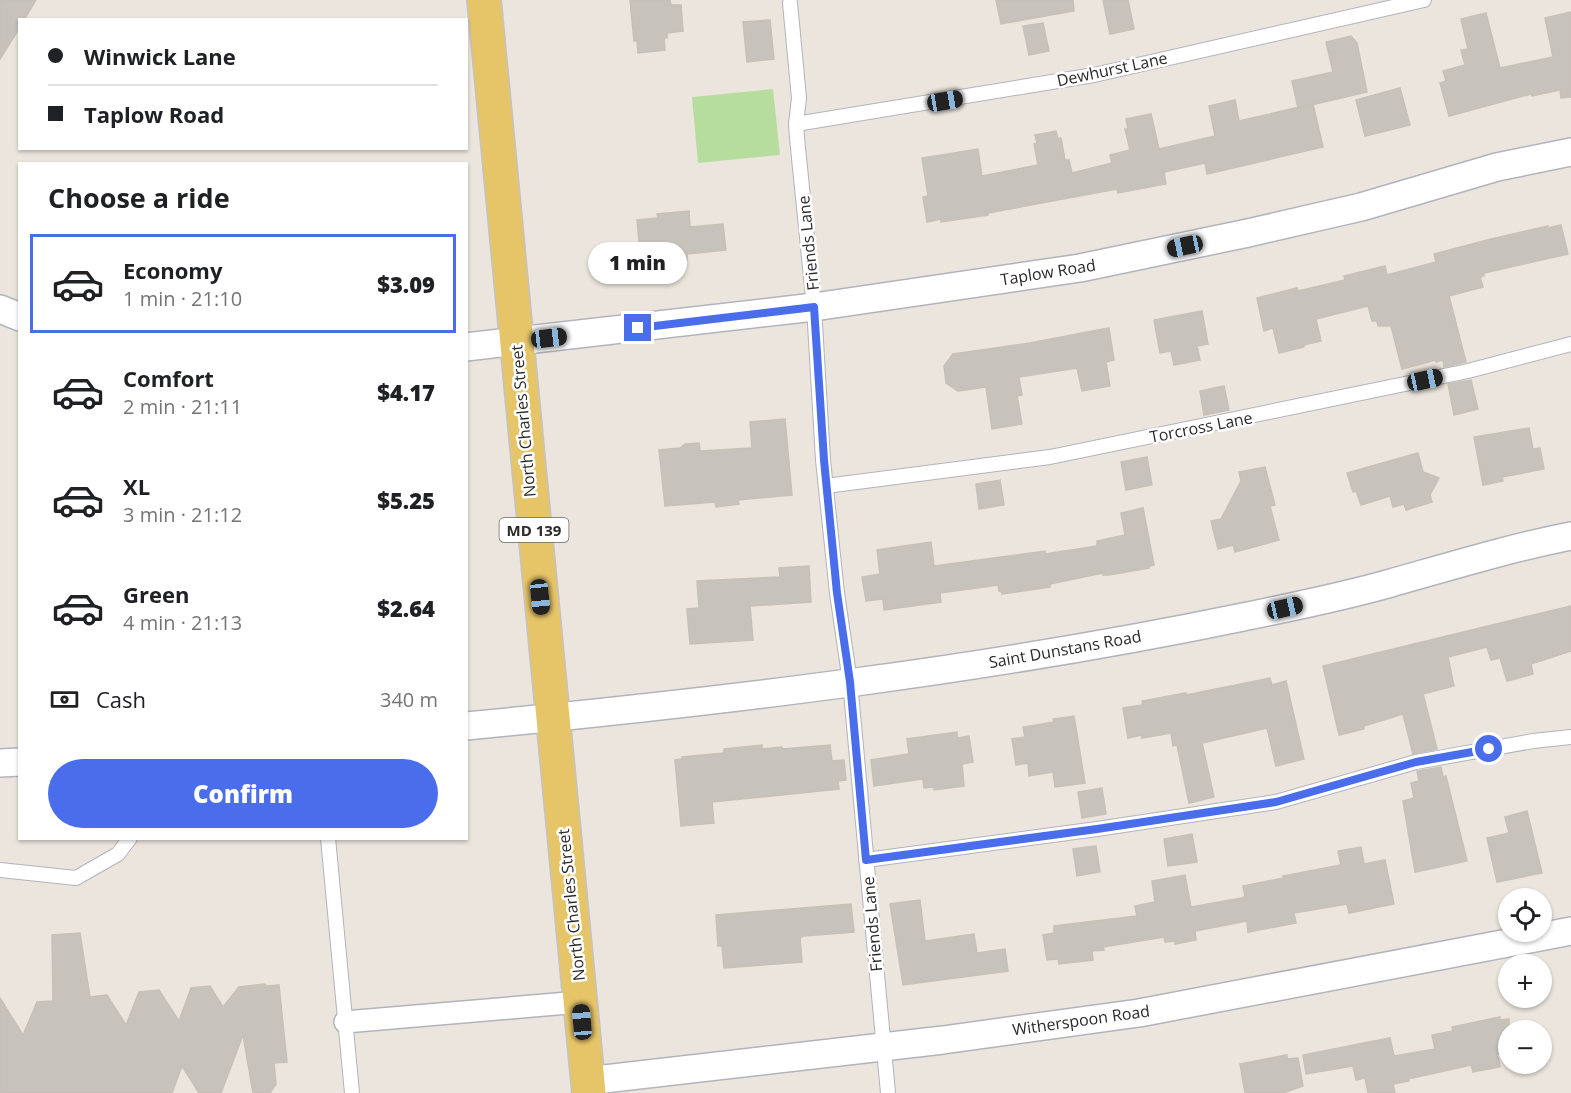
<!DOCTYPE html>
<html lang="en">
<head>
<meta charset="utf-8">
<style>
	:root { --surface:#fff; --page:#f6f6f6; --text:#202124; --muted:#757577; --line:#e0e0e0; --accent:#4a6dec }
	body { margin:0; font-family:"Open Sans",sans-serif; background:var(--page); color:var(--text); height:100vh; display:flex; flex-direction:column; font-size:22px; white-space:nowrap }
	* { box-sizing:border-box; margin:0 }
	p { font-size:20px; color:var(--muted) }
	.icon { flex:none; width:33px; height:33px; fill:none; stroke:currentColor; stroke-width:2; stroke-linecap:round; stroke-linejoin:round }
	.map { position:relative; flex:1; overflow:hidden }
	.sheet { position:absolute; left:18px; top:162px; width:450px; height:678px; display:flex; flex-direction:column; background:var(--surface); border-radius:0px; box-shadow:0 2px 4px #0004 }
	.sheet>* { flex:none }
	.guide { position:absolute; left:18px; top:18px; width:450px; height:132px; border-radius:0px; box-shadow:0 2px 4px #0004; display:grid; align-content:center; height:132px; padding:0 30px; background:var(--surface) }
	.fabs { position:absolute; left:1498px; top:888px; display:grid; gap:12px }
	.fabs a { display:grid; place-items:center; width:54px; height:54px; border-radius:50%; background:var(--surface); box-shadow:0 2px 4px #0004; font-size:30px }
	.end { position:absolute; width:27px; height:27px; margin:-14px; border:8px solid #4a6dec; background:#fff; box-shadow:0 0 0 3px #fff }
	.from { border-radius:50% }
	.bubble { position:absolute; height:42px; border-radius:21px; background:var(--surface); box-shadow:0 2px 4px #0004; font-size:20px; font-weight:800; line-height:42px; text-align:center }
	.car { position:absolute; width:18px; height:36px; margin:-18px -9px; border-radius:8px; box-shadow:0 0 4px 2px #0007; background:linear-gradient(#222 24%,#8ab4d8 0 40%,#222 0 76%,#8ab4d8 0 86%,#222 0) }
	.guide b { display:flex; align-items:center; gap:21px; height:57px; font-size:22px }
	.guide b+b { border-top:2px solid var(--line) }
	.guide i { width:15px; height:15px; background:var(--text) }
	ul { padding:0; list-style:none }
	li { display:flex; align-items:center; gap:18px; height:99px; margin:0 12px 9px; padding:0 18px; border:3px solid transparent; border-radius:0px }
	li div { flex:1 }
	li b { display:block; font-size:22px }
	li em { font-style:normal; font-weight:800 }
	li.current { border-color:var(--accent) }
	li>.icon { width:54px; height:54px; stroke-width:1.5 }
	h2 { padding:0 30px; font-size:27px; line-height:72px }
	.pay { display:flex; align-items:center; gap:15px; height:66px; padding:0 30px; font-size:22px }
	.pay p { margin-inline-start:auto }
	.primary-button { display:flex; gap:12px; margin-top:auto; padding:12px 30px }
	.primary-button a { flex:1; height:69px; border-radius:36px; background:var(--accent); color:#fff; font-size:24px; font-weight:800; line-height:69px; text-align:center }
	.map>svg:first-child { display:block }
	.green { fill:#b6dd9e }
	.building { fill:#c7c3bc; stroke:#c6c0b7; stroke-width:1.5 }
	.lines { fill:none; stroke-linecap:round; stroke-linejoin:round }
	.service-casing { stroke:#b1b4bd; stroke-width:16 }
	.pedestrian-casing { stroke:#b1b4bd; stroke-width:24 }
	.minor-casing { stroke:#b1b4bd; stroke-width:30 }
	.primary-casing { stroke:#c3c3c3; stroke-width:36 }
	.service { stroke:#fff; stroke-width:14 }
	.pedestrian { stroke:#fff; stroke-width:21 }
	.minor { stroke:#fff; stroke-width:27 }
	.primary { stroke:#e6c468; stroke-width:33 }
	.route { stroke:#4a6dec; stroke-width:8 }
	.labels { text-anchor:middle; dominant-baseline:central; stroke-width:5; stroke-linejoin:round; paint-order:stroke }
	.shield { fill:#fff; stroke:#6a6a6a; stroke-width:1.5 }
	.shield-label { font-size:15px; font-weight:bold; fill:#2a2a2a }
	.street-label { font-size:16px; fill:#2a2a2a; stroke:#fff }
</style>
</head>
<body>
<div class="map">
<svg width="1571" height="1093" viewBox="0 0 1571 1093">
	<rect width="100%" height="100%" fill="#ebe5dd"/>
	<polygon class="green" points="773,89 780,155 698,163 692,97"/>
	<g class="building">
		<polygon points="0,0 36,0 24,20 20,20 20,27 0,59"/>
		<polygon points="630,0 670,0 671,5 681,5 683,31 667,33 667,38 664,38 665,50 638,53 637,41 634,41"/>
		<polygon points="996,0 1073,0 1074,11 1001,24"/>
		<polygon points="1103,0 1128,0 1134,29 1110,34"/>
		<polygon points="1571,12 1571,97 1561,98 1560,90 1532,96 1531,94 1449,116 1440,83 1446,81 1443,71 1465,65 1461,50 1468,49 1461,19 1486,13 1500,68 1553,57 1545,18"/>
		<polygon points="770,20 774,59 747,62 743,22"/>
		<polygon points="1043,23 1049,51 1029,55 1023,26"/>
		<polygon points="1351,36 1357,43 1367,92 1298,108 1292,81 1333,72 1326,42"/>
		<polygon points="1400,88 1410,125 1365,136 1356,100"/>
		<polygon points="1235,100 1239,121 1313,104 1323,147 1207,174 1205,163 1164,172 1166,184 1118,193 1117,189 988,213 988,215 941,222 941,219 927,222 923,197 928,196 922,158 978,149 982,176 1038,165 1034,144 1037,143 1035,135 1056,131 1058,139 1061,138 1065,160 1069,160 1072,173 1112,163 1110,155 1130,150 1125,129 1128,129 1126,119 1151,114 1159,149 1215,136 1209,106"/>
		<polygon points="689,211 690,227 723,224 726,250 687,254 687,260 641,264 637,220 658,218 657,214"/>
		<polygon points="1561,225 1568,254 1484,273 1484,276 1480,277 1483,287 1449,296 1466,362 1444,367 1443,360 1436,362 1436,360 1402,369 1391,326 1378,326 1377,321 1372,321 1368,306 1316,319 1321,341 1304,345 1304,347 1279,353 1273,328 1264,331 1257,298 1297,288 1298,291 1345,280 1344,276 1385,266 1387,275 1436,262 1434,254 1491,239 1548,226 1548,228"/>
		<polygon points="1202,311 1208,344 1197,346 1200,360 1174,365 1171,351 1160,353 1154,320"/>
		<polygon points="1109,328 1114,360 1106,362 1110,386 1082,391 1077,368 1019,377 1022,395 1017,396 1022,424 992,429 986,387 958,391 946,383 944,366 953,354 1030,343"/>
		<polygon points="1471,380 1478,409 1454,415 1448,384"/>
		<polygon points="1224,386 1229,410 1204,415 1200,391"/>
		<polygon points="785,419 792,495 738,500 739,504 716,507 715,502 665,506 659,450 680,448 685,444 699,443 700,451 752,448 750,422"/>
		<polygon points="1529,428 1533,449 1540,448 1544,469 1502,477 1503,481 1483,485 1474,437"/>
		<polygon points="1418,453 1423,472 1439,478 1430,495 1432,502 1406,510 1404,504 1393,507 1390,496 1361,505 1356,491 1353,492 1347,473"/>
		<polygon points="1147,457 1152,485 1126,490 1121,462"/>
		<polygon points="1265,467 1275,505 1270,506 1279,540 1235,552 1233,545 1218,549 1211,521 1221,519 1241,481 1239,472"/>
		<polygon points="1000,480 1004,505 979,509 976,484"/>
		<polygon points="1143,508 1154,565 1149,566 1149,568 1109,575 1103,575 1103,573 1050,584 1050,587 1002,594 1001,591 999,591 998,585 940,593 941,602 884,610 883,599 866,601 862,577 880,574 877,550 931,542 934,566 1045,551 1045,554 1097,546 1097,541 1125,535 1121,513"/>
		<polygon points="809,566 811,602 750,606 753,640 690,644 687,609 699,608 697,581 780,577 779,568"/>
		<polygon points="1571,606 1571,651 1531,664 1533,674 1507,681 1500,658 1491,660 1487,647 1448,657 1454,686 1423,694 1437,749 1413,754 1403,714 1364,726 1364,729 1339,735 1323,666"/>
		<polygon points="1270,678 1272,685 1286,681 1304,759 1276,766 1267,728 1202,743 1214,797 1189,803 1177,745 1173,746 1171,733 1142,738 1142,735 1128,738 1123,708 1143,705 1142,701 1186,693 1186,695"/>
		<polygon points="1074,716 1085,783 1055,787 1053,772 1029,776 1028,763 1016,765 1012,739 1025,737 1023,727 1054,722 1053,719"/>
		<polygon points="957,732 957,738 969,736 973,762 962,764 964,786 934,790 934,787 924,788 923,779 874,786 871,760 909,754 907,739"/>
		<polygon points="762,745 762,749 782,747 782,749 830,745 832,761 844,760 846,780 838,781 839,789 712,802 714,823 681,826 675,760 682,759 682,757 724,753 724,749"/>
		<polygon points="1441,767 1443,777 1446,776 1467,861 1415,872 1403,801 1414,798 1411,783 1419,781 1417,771"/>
		<polygon points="1102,788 1106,814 1082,818 1078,792"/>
		<polygon points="1527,811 1542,873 1497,882 1487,838 1509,833 1505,817"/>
		<polygon points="1192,834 1197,862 1168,866 1164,839"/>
		<polygon points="1096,846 1100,872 1077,876 1073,849"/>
		<polygon points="1361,847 1364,864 1385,860 1394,904 1349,913 1347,904 1294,913 1296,923 1248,932 1247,921 1195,931 1196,940 1175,944 1175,941 1165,942 1164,937 1103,947 1104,950 1092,951 1093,960 1059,964 1058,959 1047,960 1043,935 1054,933 1054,926 1137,916 1135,906 1155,902 1152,881 1185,875 1191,907 1242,898 1245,896 1243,886 1284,878 1283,876 1341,865 1338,851"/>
		<polygon points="920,900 925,941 974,934 977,953 1005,949 1008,971 903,985 890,904"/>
		<polygon points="851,904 854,932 803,936 800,938 802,962 724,968 722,946 718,946 716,915"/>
		<polygon points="80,933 90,997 107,995 126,1025 139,992 159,990 179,1021 191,988 210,986 223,1007 239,987 264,984 267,986 279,985 287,1062 274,1063 276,1084 270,1093 253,1093 243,1035 221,1093 199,1093 182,1066 172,1093 0,1093 0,998 23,1035 37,1002 53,1001 52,935"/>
		<polygon points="1500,1017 1500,1020 1509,1019 1509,1041 1505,1042 1507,1052 1497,1054 1500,1067 1473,1072 1471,1065 1408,1079 1409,1081 1393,1084 1395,1093 1368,1093 1365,1078 1356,1080 1353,1066 1306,1074 1303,1055 1390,1038 1394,1056 1435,1049 1432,1035 1453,1031 1452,1027"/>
		<polygon points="1287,1055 1287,1059 1298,1058 1303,1086 1283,1093 1245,1093 1240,1064"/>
	</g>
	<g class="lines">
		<defs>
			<g id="service">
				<polyline points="790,3 799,98 796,124 797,138 814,307 823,460 837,593 850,682 888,1093"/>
				<polyline points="796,124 1094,75 1424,0"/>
				<polyline points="826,486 1050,457 1468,371 1571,344"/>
				<polyline points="328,838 352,1093"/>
				<polyline points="866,860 1097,829 1276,802 1416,762 1533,741 1571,737"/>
				<polyline points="0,870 76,878 118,854 130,838"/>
			</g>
			<polyline id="pedestrian" points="345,1022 580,1002"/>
			<g id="minor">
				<polyline points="0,309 20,317"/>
				<polyline points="466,347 814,307 1080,268 1248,233 1361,207 1497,167 1571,152"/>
				<path d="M466,726C726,701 987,670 1243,617C1292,607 1342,597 1391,583C1451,566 1510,548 1571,536"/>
				<polyline points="0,763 20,762"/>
				<polyline points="587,1081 943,1040 1139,1013 1571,931"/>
			</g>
			<polyline id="primary" points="484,0 589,1093"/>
		</defs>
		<use href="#service" class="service-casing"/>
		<use href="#pedestrian" class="pedestrian-casing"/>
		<use href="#minor" class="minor-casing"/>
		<use href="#primary" class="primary-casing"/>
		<use href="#service" class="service"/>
		<use href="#pedestrian" class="pedestrian"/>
		<use href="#minor" class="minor"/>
		<use href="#primary" class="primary"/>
	</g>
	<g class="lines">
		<polyline class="route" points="638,328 814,307 824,460 837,593 850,682 866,860 1097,829 1276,802 1416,762 1489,749"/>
	</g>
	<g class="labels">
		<rect class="shield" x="499.5" y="518" width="69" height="24" rx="4.5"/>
		<g class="shield-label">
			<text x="534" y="530">MD 139</text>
		</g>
		<g class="street-label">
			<text transform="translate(1112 69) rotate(-12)">Dewhurst Lane</text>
			<text transform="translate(808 243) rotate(-96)">Friends Lane</text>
			<text transform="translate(1048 272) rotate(-9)">Taplow Road</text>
			<text transform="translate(523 421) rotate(-95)">North Charles Street</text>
			<text transform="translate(1201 427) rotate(-11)">Torcross Lane</text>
			<text transform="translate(1065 649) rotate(-10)">Saint Dunstans Road</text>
			<text transform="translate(571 905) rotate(-96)">North Charles Street</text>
			<text transform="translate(872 924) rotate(-95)">Friends Lane</text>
			<text transform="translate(1081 1020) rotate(-8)">Witherspoon Road</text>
		</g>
	</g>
</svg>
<div class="fabs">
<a><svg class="icon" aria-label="locate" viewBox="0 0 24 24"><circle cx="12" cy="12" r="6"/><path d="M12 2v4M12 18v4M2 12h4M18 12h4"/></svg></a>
<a>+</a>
<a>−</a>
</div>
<i class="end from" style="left:1489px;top:749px"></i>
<i class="end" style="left:638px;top:328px"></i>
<div class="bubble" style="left:588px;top:242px;width:99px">1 min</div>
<i class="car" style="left:945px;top:101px;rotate:80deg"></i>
<i class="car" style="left:1185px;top:246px;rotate:258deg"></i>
<i class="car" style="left:549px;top:338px;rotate:83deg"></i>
<i class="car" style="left:1425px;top:380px;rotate:78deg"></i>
<i class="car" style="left:540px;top:597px;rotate:174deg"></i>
<i class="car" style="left:1285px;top:608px;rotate:77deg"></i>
<i class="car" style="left:582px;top:1022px;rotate:355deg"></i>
<div class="guide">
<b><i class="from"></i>Winwick Lane</b>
<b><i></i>Taplow Road</b>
</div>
<section class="sheet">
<h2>Choose a ride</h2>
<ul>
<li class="current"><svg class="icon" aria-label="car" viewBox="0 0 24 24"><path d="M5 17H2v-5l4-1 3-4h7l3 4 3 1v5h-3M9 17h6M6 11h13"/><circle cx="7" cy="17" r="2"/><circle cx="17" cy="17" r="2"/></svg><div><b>Economy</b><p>1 min · 21:10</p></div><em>$3.09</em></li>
<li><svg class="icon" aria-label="car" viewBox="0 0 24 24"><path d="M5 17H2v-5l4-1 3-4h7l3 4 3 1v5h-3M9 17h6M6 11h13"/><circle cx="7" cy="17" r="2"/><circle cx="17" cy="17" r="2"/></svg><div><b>Comfort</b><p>2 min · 21:11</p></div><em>$4.17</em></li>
<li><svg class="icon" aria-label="car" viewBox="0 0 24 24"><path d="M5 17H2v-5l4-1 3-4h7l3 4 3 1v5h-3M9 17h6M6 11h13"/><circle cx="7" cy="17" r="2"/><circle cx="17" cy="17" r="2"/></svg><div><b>XL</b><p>3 min · 21:12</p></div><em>$5.25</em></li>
<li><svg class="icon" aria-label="car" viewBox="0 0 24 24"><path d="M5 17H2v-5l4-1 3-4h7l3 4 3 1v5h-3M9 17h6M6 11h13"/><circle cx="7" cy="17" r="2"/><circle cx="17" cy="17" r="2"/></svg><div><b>Green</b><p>4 min · 21:13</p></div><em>$2.64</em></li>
</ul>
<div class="pay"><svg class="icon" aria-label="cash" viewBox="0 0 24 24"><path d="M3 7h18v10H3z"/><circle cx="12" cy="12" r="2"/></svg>Cash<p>340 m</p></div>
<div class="primary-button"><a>Confirm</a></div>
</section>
</div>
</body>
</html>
